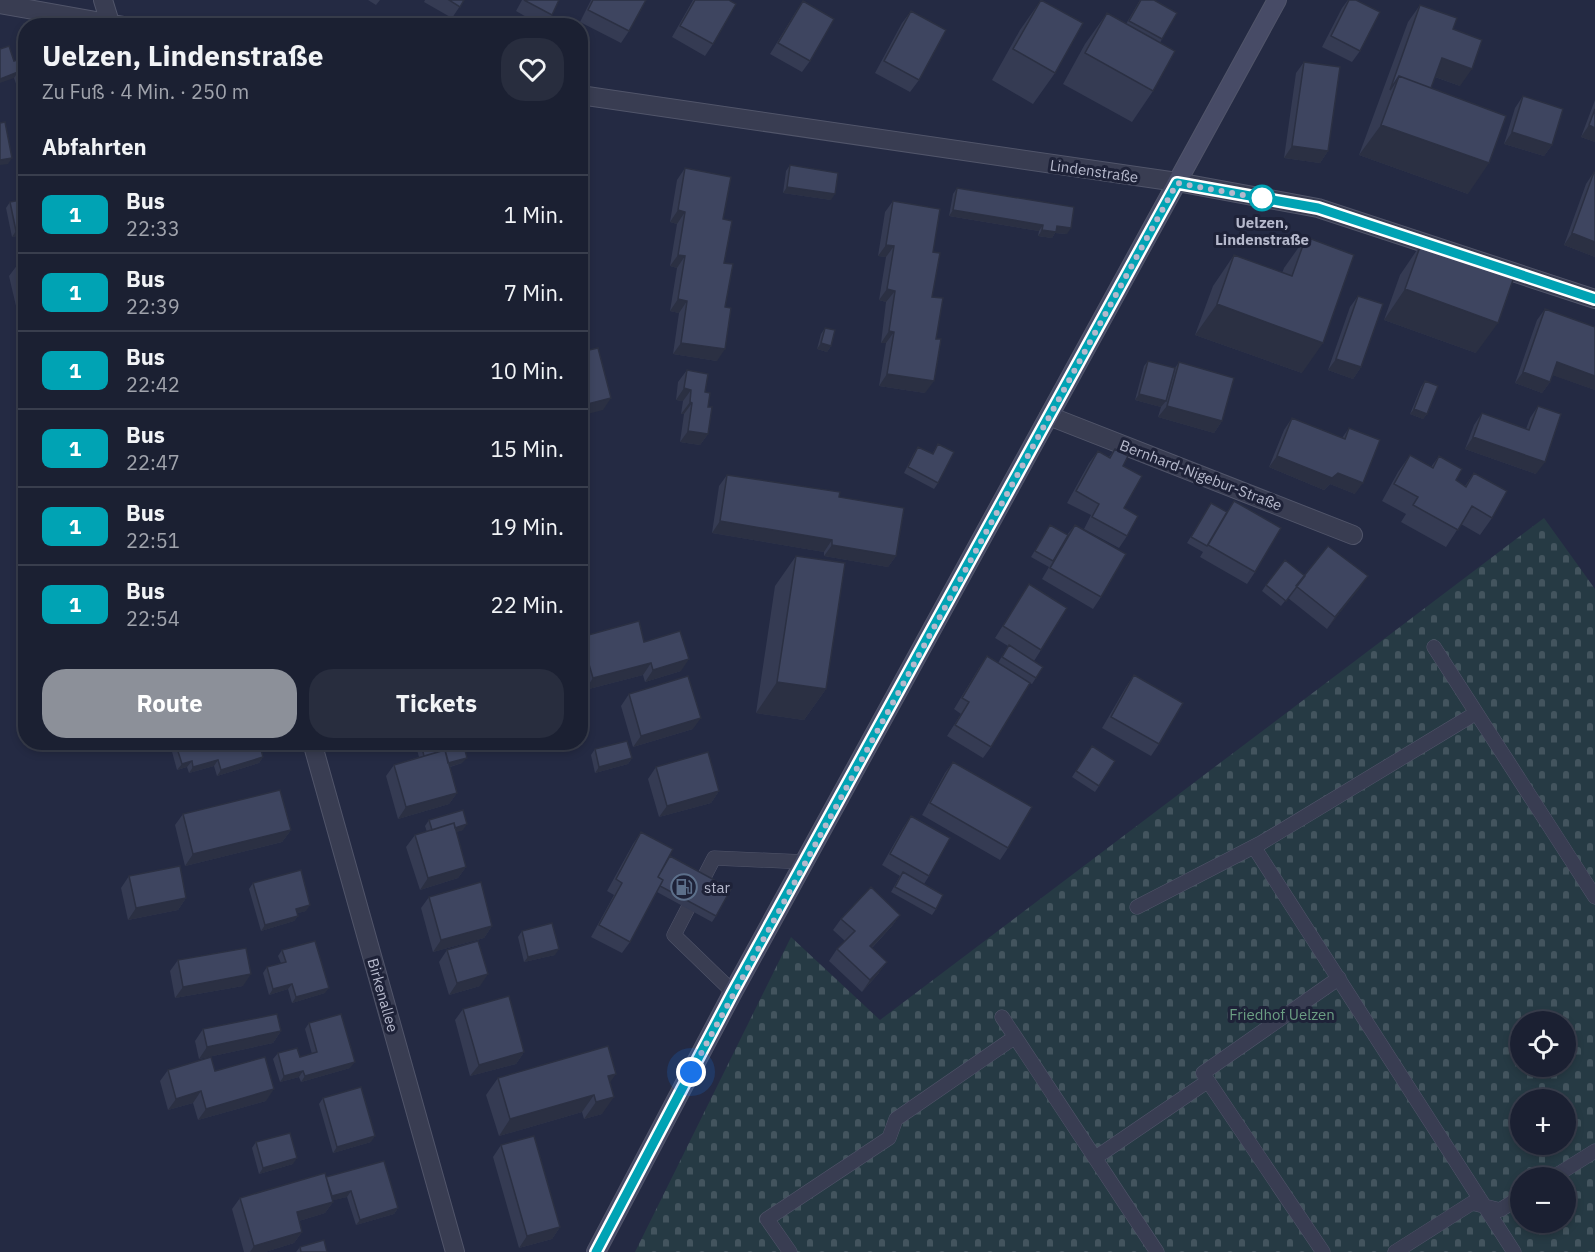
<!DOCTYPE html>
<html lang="de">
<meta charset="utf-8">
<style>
:root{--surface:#1b2032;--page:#282d3e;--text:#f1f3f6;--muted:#a0a3ac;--line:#393e4d;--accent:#8c9099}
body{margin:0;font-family:"IBM Plex Sans",sans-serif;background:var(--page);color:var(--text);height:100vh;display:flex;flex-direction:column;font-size:22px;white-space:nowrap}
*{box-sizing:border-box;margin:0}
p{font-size:20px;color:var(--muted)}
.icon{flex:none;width:33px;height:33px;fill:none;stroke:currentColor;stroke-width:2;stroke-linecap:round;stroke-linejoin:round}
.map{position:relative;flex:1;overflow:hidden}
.details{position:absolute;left:18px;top:18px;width:570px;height:732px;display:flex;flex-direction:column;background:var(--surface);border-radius:24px;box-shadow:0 3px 9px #0003,0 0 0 2px var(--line)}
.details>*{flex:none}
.badge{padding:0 12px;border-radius:9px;font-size:21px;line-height:39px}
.buttons{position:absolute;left:1510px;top:1011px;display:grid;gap:12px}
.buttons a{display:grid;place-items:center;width:66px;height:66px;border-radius:50%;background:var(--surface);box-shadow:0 3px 9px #0003,0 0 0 2px var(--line);font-size:30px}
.you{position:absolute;width:30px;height:30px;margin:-15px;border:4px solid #fff;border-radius:50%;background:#1a73e8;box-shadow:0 0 0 9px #1a73e833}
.map>.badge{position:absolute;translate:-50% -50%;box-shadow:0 0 0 3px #fff}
h2{padding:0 24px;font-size:22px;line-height:54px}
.round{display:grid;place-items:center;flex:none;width:63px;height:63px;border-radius:24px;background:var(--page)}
.overview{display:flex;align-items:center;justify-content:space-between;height:102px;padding:0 24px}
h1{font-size:28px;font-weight:800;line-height:45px}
.button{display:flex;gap:12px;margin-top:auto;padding:12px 24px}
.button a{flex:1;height:69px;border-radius:24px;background:var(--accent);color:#fff;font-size:24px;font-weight:800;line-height:69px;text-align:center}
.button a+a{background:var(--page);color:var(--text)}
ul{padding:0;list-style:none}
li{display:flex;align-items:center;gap:18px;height:78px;padding:0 24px;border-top:2px solid var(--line)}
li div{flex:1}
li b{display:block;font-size:22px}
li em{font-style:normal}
li .badge{min-width:66px;font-weight:700;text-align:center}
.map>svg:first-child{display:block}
.cemetery{fill:url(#cemetery-stones);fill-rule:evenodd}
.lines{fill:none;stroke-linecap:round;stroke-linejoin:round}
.service-casing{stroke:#51556a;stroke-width:15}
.minor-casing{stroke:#51556a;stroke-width:20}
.secondary-casing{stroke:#51556a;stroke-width:20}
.service{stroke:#393d52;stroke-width:14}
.minor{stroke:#393d52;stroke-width:18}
.secondary{stroke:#474b66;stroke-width:18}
.wall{fill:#353b53}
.shaded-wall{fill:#2b3043}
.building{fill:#3e4560;stroke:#2b3043;stroke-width:1.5}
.line-casing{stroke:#fff;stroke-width:14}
.line{stroke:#00a3b4;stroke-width:9}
.walk{stroke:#b6b9cc;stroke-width:6;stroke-dasharray:0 10.8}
.stop-dot{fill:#fff;stroke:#00a3b4;stroke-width:3}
.labels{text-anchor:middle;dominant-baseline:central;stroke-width:6;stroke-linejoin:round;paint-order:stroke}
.street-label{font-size:15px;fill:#b6b9cc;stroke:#1e2238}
.stop-label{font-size:15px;font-weight:bold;fill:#b6b9cc;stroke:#1e2238}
.poi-label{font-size:15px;fill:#b6b9cc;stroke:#1e2238;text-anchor:start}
.park-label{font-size:15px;fill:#6b9f83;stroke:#1e2238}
</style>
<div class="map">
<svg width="1595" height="1252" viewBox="0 0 1595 1252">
<defs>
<pattern id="cemetery-stones" width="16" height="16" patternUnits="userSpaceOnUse" patternTransform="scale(1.5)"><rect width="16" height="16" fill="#263a44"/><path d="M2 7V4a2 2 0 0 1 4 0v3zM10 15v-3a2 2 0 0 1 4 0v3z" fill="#43545e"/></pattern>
</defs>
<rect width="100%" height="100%" fill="#242a43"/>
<path class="cemetery" d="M1544,518L1595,589V1252H635L791,937L880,1020ZM1521,1022H1566V1066H1521ZM1521,1100H1566V1144H1521ZM1521,1178H1566V1222H1521Z"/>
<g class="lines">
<g class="service-casing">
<path id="service" d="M1434,647L1595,897
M1254,847L1514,1252
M1137,907L1261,843L1476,713
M733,992L674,935L714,858L805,862
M1002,1017L1157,1252
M1208,1081L1323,1252
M1095,1158L1208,1081L1203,1073L1339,978
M1552,1178L1595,1151
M790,1252L767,1219L889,1138L896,1119L1015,1037
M1395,1252L1472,1203L1500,1210L1521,1197"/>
</g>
<g class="minor-casing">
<path id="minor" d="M103,0L111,26
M0,4L124,26
M580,95L1177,182L1318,208L1595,299
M1049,416L1353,535
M312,742L455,1252"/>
</g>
<g class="secondary-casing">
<path id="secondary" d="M596,1252L733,992L1277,0"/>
</g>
<use href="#service" class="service"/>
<use href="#minor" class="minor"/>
<use href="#secondary" class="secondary"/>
</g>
<path class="wall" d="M368,0H380L376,5Z
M425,0H464L452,18L424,2Z
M522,0H559L552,15L544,26H542L516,11Z
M591,0H646L629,31L621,43L580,22Z
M693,0H729L713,44L705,56L672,37Z
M1041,0L1055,73L1033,104L992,80L1020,30Z
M1140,0H1154L1162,39L1160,43L1153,91L1132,122L1063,84L1085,44L1107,13L1126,24Z
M1348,0H1356L1360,51L1352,62L1322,47L1342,8Z
M803,1L810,61L802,72L770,54L795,13Z
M1420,5L1453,29L1460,86L1435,77L1431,88L1468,194L1359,155L1408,22Z
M911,11L919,80L910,92L875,73L902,23Z
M26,57V96L21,98L14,78V61Z
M1304,62L1328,151L1320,163L1284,158L1296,73Z
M1523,96L1552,145L1544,156L1504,144L1515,108Z
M1595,100V142L1581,137Z
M790,165L831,200L783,193L786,171Z
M685,168L723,219L724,263L717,361L673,354L679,313L670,311L677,268L670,266L677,224L670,222L677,180Z
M1594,172L1595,257L1564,245L1586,184Z
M957,188L1067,234L1055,233L1052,238L1038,236L1039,231L949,216L953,194Z
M893,201L933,252L932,297L925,393L879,386L886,343H881L886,302L879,300L886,257L878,256L885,212Z
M10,202L26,234L12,237L6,208Z
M1306,237L1302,373L1195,335L1213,286L1234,255L1282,273L1284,268Z
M1421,244L1476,353L1384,320L1400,275Z
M26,263V322L20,323L9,276L18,264Z
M1358,296L1361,367L1353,379L1328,370L1350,307Z
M1545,309L1595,327V390L1553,375L1550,382L1542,393L1515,383L1537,320Z
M825,328L831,346L827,352L817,349L821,334Z
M1148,361L1175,368L1179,362L1222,421L1214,433L1158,417L1161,407L1135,400L1144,366Z
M687,370L705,392L708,407V434L700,445L680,442L684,414H681L683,401L676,400L678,382Z
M1425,381L1427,414L1423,419L1410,414L1421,387Z
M1538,406L1536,474L1465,449L1474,425L1482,413L1526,429L1530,418Z
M1292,418L1342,438L1349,428L1355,494L1330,484L1324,490L1269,467L1284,430Z
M938,444V483L934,489L904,473L914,453L918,447L932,454Z
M1115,449L1123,466L1124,508L1127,536L1119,548L1084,529L1091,515L1067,503L1089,463L1098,451L1109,457Z
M1410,455L1431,467L1439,456L1456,480L1465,486L1474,473L1492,518L1480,535L1461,524L1446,547L1401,522L1406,514L1382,501L1398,472Z
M727,475L839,497L896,556L888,567L824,556V552L712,533L719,486Z
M1234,501L1255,572L1247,584L1200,557L1203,552L1187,543L1211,503L1227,512Z
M1050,525L1067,535L1075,525L1101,597L1093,609L1042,579L1049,567L1031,557Z
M796,556L826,689L804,720L756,713L775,586Z
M1305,576H1368L1327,629L1288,598L1289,596L1281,606L1262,591L1266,585Z
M1029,584L1041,650L1034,661L1043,667L1032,684L1030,683L991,747L983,758L947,736L961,714L954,709L979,668L987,656L998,663L1008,646L995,638Z
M581,637L644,642L681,671L645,682L643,675L585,690L580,674V638Z
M1134,675L1159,744L1151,756L1102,728L1126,687Z
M629,694L693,729L633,747L621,706Z
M175,742H259L263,757L259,763L217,776L214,766L189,773L187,767L177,770L171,748Z
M385,742H418L387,751Z
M421,744L462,763L450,767L457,793L449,804L398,819L386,776L394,765L419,757L417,750Z
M595,749L632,758L628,764L595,773L591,755Z
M1088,752L1099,786L1095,792L1072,777Z
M953,762L1008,848L1000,860L922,815L945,773Z
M656,767L719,791L711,803L659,817L648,779Z
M183,814L291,830L282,842L185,866L175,825Z
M911,816L929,876L924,884L936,909L932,915L891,892L900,876L882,865L903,828Z
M429,820L463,830L456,832L466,867L458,878L420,890L406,847L415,835L427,832L425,826Z
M641,832L670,856L716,916L712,922L657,892L630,942L622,953L591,937L614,895L607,891L633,844Z
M129,876L186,898L178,910L128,920L121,888Z
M253,883L306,911L298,913V916L294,921L261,931L249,889Z
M429,897L492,926L484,938L433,952L421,908Z
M900,915L892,926L872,948L879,973L862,992L829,961L837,949L845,941L833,930L841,919Z
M522,931L555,955L524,962L518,937Z
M282,950L325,993L292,1003L288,989L269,995L263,973L267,967L281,963L278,956Z
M447,950L480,986L449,995L439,962Z
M178,960L243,986L175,998L170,971Z
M463,1009L524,1052L516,1064L470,1076L455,1020Z
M309,1023L350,1068L301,1082L299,1077L280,1082L273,1059L278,1053L300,1057L312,1054L305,1029Z
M203,1029L281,1031L273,1043L199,1059L195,1041Z
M168,1070L215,1071L266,1101L198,1120L193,1103L168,1110L160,1081Z
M498,1078L610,1083L602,1114L584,1119L582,1112L499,1136L486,1095Z
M323,1098L371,1142L333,1153L319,1104Z
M256,1142L293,1164L259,1174L252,1148Z
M501,1145L560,1227L552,1239L519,1248L493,1157Z
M326,1177L398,1208L394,1214L356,1225L347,1197L333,1200V1202L325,1213L299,1221L302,1232L294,1243L265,1252H244L232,1209L240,1198Z
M300,1247L327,1252H296Z"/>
<path class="shaded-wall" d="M1442,58L1472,69L1460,86L1430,75Z
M18,72L14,78L0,83V79Z
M1381,125L1489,163L1468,194L1359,155Z
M1589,125L1595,128V142L1581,137Z
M1512,132L1552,145L1544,156L1504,144Z
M1292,146L1328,151L1320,163L1284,158Z
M12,158L8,164L0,165V160Z
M787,187L835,194L831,200L783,193Z
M678,210L685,212L677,224L670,222Z
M953,210L1043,225L1039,231L949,216Z
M1057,226L1071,228L1067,234L1055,233L1052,238L1038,236L1042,230Z
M26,229V234L12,237L16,231Z
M1572,233L1595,242V257L1564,245Z
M886,245L894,246L886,257L878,256Z
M678,255L685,256L677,268L670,266Z
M887,289L895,291L886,302L879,300Z
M1405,289L1498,323L1476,353L1384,320Z
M678,299L687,301L679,313L670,311Z
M1217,304L1323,343L1302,373L1195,335Z
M26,315V322L20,323Z
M889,331L894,332L886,343H881Z
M681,343L725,349L717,361L673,354Z
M821,343L831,346L827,352L817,349Z
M1336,359L1361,367L1353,379L1328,370Z
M1557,362L1595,376V390L1549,374Z
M1523,372L1550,382L1542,393L1515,383Z
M887,374L934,381L925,393L879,386Z
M684,388L691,390L683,401L676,400Z
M1139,394L1166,401L1161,407L1135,400Z
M611,398L603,410L580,416V406Z
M690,402L692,403L684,414H681Z
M1167,406L1222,421L1214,433L1158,417Z
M1414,409L1427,414L1423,419L1410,414Z
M688,431L708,434L700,445L680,442Z
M1473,437L1545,462L1536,474L1465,449Z
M1277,456L1338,473L1363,483L1355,494L1330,484L1324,490L1269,467Z
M720,521L832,540L824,552L712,533Z
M832,545L896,556L888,567L824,556Z
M1368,576L1360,588L1327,629L1335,617Z
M689,659L681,671L645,682L653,670Z
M651,663L643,675L585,690L593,678Z
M777,682L826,689L804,720L756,713Z
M701,718L693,729L633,747L641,736Z
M393,742H418L387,751Z
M263,757L259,763L217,776L221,770Z
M467,758L462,763L439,770L443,764Z
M632,758L628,764L595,773L599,767Z
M218,760L214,766L189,773L193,767Z
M192,761L187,767L177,770L182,764Z
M719,791L711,803L659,817L667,806Z
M457,793L449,804L398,819L406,807Z
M467,824L463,830L429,840L433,834Z
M291,830L282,842L185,866L193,854Z
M466,867L458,878L420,890L428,878Z
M186,898L178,910L128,920L136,908Z
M310,905L306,911L292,915L296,909Z
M900,915L892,926L862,958L870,946Z
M298,916L294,921L261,931L265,925Z
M492,926L484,938L433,952L441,940Z
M559,949L555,955L524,962L528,957Z
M887,962L879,973L862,992L870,980Z
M251,974L243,986L175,998L183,987Z
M488,974L480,986L449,995L457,983Z
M292,984L288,989L269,995L273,989Z
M329,988L325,993L292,1003L296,997Z
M281,1031L273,1043L199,1059L207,1047Z
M524,1052L516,1064L470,1076L479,1065Z
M355,1062L350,1068L301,1082L305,1076Z
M303,1071L299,1077L280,1082L284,1076Z
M616,1074L604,1091L608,1076Z
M274,1089L266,1101L198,1120L206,1109Z
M201,1091L193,1103L168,1110L176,1099Z
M594,1095L582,1112L499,1136L510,1119Z
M614,1097L602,1114L584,1119L596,1102Z
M375,1136L371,1142L333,1153L337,1147Z
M297,1158L293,1164L259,1174L263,1168Z
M351,1191L347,1197L322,1203L327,1197Z
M333,1202L325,1213L289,1224L297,1212Z
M398,1208L394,1214L356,1225L360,1220Z
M560,1227L552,1239L519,1248L527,1236Z
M302,1232L294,1243L265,1252H250L254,1246Z"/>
<path class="building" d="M449,0H464L460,7Z
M524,0H559L552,15Z
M593,0H646L629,31L588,10Z
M695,0H729L736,4L713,44L680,26Z
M1041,0L1083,23L1055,73L1013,49Z
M1141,0H1154L1177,13L1162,39L1129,21Z
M1349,0H1356L1380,12L1360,51L1331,36Z
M803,1L834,19L810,61L778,43Z
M1420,5L1457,18L1453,29L1482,40L1472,69L1442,58L1431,88L1399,76L1390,90Z
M911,11L946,30L919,80L884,61Z
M1107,13L1175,51L1153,91L1085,53Z
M9,46L14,61L26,57V92L18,72L0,79V49Z
M1304,62L1340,67L1328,151L1292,146Z
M1399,76L1506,116L1489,163L1381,125Z
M1523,96L1563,109L1552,145L1512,132Z
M1595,109V128L1589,125Z
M5,122L12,158L0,160V123Z
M580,128L589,129L583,168H580Z
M790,165L838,173L835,194L787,187Z
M685,168L731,177L723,219L732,221L724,263L733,264L725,307L731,308L725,349L681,343L687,301L678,299L685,256L678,255L685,212L678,210Z
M1594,172L1595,173V242L1572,233Z
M957,188L1074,207L1071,228L1057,226L1056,232L1042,230L1043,225L953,210Z
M26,199V229L16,231L10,202Z
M893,201L940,209L933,252L940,253L932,297L943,298L936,339H941L934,381L887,374L894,332L889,331L895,291L887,289L894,246L886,245Z
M1306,237L1354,255L1323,343L1217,304L1234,255L1292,276Z
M1421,244L1514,277L1498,323L1405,289Z
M26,263V300L18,264Z
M1358,296L1383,304L1361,367L1336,359Z
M1545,309L1595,327V376L1557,362L1550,382L1523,372Z
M825,328L835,330L831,346L821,343Z
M598,348L611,398L580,406V352Z
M1148,361L1175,368L1166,401L1139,394Z
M1179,362L1234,378L1222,421L1167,406Z
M687,370L708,374L705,392L710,393L708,407H712L708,434L688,431L692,403L690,402L691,390L684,388Z
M1425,381L1438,386L1427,414L1414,409Z
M1538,406L1561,414L1545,462L1473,437L1482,413L1529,430Z
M1292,418L1345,439L1349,428L1380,440L1363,483L1338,473L1332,478L1277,456Z
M938,444L954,452L938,483L908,467L918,447L933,454Z
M1115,449L1128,456L1123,466L1142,476L1124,508L1138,516L1127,536L1092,517L1099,504L1076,491L1098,451L1110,458Z
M1410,455L1433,468L1439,456L1462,469L1456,480L1466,487L1474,473L1507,491L1492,518L1472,506L1458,530L1413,505L1418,497L1394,484Z
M727,475L840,492L839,497L904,508L896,556L832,545V540L720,521Z
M1234,501L1281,528L1255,572L1208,545Z
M1211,503L1227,512L1207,546L1191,537Z
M1050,525L1068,535L1053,561L1035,551Z
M1075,525L1126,554L1101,597L1050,568Z
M1328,546L1368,576L1335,617L1296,586Z
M796,556L845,563L826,689L777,682Z
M1285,560L1305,576L1286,601L1266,585Z
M1029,584L1067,608L1041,650L1003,626Z
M639,621L644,642L680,631L689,659L653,670L651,663L593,678L581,637Z
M1009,645L1043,667L1036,678L1002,657Z
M987,656L1030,683L991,747L955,725L969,702L962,698Z
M1134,675L1183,703L1159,744L1111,717Z
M688,676L701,718L641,736L629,694Z
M627,741L632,758L599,767L595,749Z
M175,742H259L263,757L221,770L218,760L193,767L192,761L182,764Z
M428,742H463L467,758L448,763L445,750L424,756L421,744Z
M1092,746L1115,761L1099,786L1076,771Z
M445,750L457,793L406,807L394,765Z
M708,752L719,791L667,806L656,767Z
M953,762L1032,807L1008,848L930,803Z
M280,790L291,830L193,854L183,814Z
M463,810L467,824L455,828L454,823L432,830L429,820Z
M911,816L950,838L929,876L890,854Z
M454,823L466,867L428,878L415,835Z
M641,832L673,849L658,877L663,880L630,942L599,925L622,883L616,879Z
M670,856L731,889L716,916L660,886L663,880L658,877Z
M180,866L186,898L136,908L129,876Z
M301,870L310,905L296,909L298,916L265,925L253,883Z
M903,872L943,895L936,909L895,887Z
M481,882L492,926L441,940L429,897Z
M871,887L900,915L870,946L887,962L870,980L837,949L855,931L841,919Z
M552,923L559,949L528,957L522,931Z
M315,941L329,988L296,997L292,984L273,989L267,967L286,962L282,950Z
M478,941L488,974L457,983L447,950Z
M246,948L251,974L183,987L178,960Z
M509,996L524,1052L479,1065L463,1009Z
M277,1014L281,1031L207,1047L203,1029Z
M341,1014L355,1062L305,1076L303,1071L284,1076L278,1053L297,1048L300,1057L317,1052L309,1023Z
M608,1046L616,1074L608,1076L614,1097L596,1102L594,1095L510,1119L498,1078Z
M211,1057L215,1071L265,1057L274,1089L206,1109L201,1091L176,1099L168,1070Z
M361,1087L375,1136L337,1147L323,1098Z
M290,1133L297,1158L263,1168L256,1142Z
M534,1136L560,1227L527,1236L501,1145Z
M384,1161L398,1208L360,1220L351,1191L332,1196L326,1177Z
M325,1173L333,1202L297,1212L302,1232L254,1246L240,1198Z
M324,1240L327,1252H301L300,1247Z"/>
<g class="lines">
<g class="line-casing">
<path id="line" d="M596,1252L733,992L1177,183L1318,208L1595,299"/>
</g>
<use href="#line" class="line"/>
<path class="walk" d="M691,1072L1177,183L1271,200L1262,198"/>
</g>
<defs>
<g id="fuel-ring" transform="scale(1.35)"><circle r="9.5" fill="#1e2238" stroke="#5c6f8a" stroke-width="1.5"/><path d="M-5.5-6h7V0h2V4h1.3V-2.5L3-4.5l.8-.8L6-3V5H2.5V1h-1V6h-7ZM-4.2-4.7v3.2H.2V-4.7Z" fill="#5c6f8a"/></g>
</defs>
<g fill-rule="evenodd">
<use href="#fuel-ring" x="684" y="887"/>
</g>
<circle class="stop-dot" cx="1262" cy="198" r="12"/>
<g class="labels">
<g class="street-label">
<text transform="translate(1094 171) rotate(8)">Lindenstraße</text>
<text transform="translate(1201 475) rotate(21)">Bernhard-Nigebur-Straße</text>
<text transform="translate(383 995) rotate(74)">Birkenallee</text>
</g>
<g class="stop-label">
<text x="1262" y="222">Uelzen,<tspan x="1262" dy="17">Lindenstraße</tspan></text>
</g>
<g class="poi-label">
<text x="704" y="887">star</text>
</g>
<g class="park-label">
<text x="1282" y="1014">Friedhof Uelzen</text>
</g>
</g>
</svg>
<div class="buttons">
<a><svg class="icon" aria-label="locate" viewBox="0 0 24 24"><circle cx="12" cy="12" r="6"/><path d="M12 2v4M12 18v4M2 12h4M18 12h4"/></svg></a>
<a>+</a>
<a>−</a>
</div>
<div class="you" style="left:691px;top:1072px"></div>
<section class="details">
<div class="overview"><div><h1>Uelzen, Lindenstraße</h1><p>Zu Fuß · 4 Min. · 250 m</p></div><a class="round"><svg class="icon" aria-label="heart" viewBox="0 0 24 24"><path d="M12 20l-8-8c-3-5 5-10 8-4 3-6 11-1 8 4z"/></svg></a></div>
<h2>Abfahrten</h2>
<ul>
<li><span class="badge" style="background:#00a3b4;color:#fff">1</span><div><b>Bus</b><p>22:33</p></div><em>1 Min.</em></li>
<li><span class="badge" style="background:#00a3b4;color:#fff">1</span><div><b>Bus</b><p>22:39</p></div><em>7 Min.</em></li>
<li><span class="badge" style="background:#00a3b4;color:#fff">1</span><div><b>Bus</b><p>22:42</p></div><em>10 Min.</em></li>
<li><span class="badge" style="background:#00a3b4;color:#fff">1</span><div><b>Bus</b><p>22:47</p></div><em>15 Min.</em></li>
<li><span class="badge" style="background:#00a3b4;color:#fff">1</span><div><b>Bus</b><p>22:51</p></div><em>19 Min.</em></li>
<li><span class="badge" style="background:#00a3b4;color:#fff">1</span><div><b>Bus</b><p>22:54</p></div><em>22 Min.</em></li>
</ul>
<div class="button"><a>Route</a><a>Tickets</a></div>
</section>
</div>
